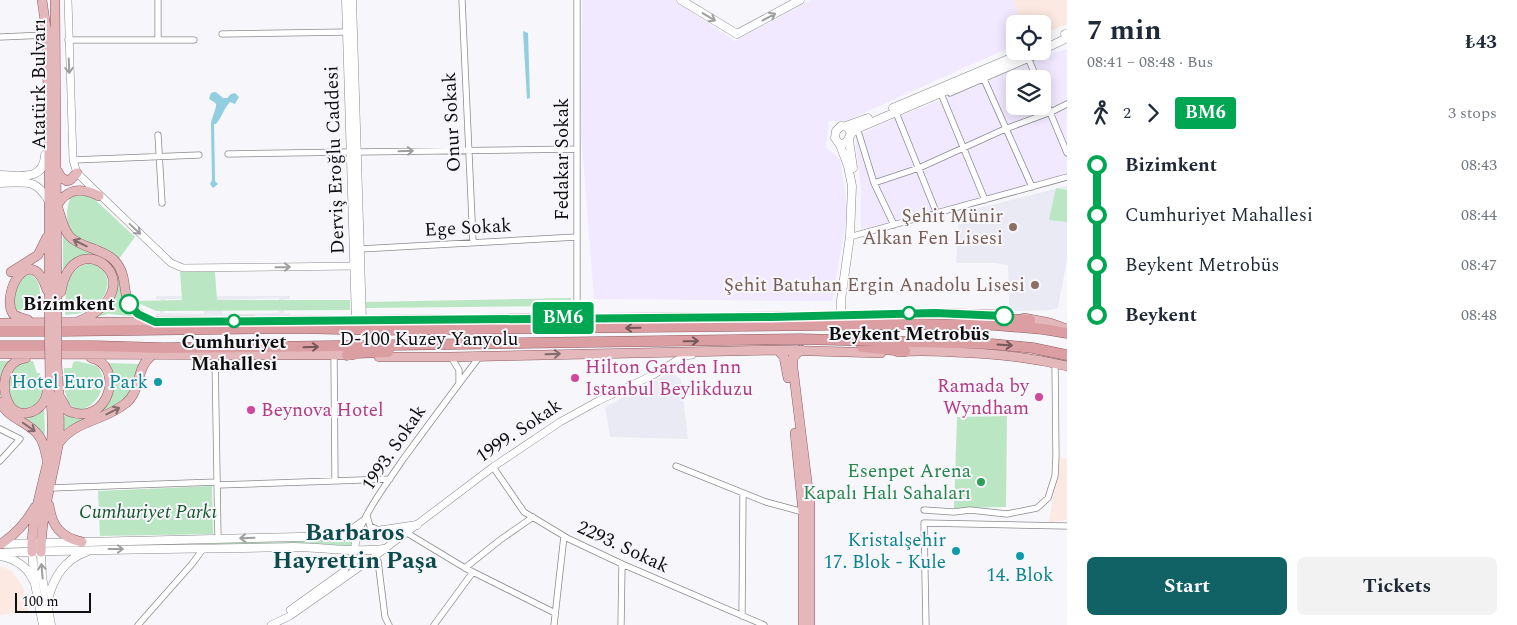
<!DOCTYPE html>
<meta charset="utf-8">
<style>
:root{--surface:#fff;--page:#f2f2f3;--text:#1f2937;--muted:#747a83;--accent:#116264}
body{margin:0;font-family:Spectral,serif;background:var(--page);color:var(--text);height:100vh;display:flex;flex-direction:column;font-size:19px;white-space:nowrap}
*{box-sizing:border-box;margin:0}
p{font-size:16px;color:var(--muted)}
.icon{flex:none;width:28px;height:28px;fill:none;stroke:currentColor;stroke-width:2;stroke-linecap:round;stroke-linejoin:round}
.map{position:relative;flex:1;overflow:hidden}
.panel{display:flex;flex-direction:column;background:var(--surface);width:450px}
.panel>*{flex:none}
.badge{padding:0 10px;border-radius:4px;font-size:18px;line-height:32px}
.buttons{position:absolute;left:1006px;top:15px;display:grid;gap:10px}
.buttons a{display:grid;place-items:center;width:45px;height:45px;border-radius:8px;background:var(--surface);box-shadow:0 2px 12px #0003;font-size:25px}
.scale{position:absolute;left:15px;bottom:12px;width:76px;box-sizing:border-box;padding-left:5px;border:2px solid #0f0f10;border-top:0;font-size:14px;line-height:18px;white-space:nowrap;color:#0f0f10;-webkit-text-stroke:4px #f7f7fb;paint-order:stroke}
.map>.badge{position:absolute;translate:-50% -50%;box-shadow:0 0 0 2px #fff}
.legs{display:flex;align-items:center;gap:8px;height:55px;padding:0 20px;font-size:16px}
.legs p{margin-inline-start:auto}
.head{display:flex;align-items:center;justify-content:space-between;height:85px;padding:0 20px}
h1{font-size:28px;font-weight:700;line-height:38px}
.button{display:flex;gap:10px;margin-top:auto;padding:10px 20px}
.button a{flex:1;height:58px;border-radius:8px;background:var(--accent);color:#fff;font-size:20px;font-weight:700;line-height:58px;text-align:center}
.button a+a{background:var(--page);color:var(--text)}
ul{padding:0 20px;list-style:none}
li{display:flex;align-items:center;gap:18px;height:50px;font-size:19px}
li i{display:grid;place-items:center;width:8px;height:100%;margin:0 6px;background:currentColor}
li i::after{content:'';width:12px;height:12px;margin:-6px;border:4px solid;border-radius:50%;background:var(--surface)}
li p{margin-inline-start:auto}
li:first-child i{background:linear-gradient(#0000 50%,currentColor 0)}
li:last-child i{background:linear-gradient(currentColor 50%,#0000 0)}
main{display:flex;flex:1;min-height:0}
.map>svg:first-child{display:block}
.commercial{fill:#fce9e1}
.industrial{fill:#f1e9ff;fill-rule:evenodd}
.built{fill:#eaeaf5;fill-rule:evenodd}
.green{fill:#bae6c3}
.water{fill:#90cee0}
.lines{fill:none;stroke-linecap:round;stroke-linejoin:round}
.minor-casing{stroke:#8b8b8e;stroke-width:7}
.tertiary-casing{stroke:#8b8b8e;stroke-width:8}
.secondary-casing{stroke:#8b8b8e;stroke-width:9}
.primary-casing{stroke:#8e5d61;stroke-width:10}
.trunk-casing{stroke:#8e5d61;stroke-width:11}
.minor{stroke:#fff;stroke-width:5.5}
.tertiary{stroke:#fff;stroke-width:7}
.secondary{stroke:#fff;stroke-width:8}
.primary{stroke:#e4b7ba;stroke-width:9}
.trunk{stroke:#db9fa3;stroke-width:10}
.primary-bridge-casing{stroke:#8e5d61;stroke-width:10;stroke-linecap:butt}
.primary-bridge{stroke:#e4b7ba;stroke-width:9}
.oneway{stroke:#9f9f9f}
.oneway2{stroke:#846b6e}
.oneway3{stroke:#75575a}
.line-1-casing{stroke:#fff;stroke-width:11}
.line-1{stroke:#00a651;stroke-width:8}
.education-dot{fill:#8d6e63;stroke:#f7f7fb;stroke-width:2}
.stop-1-dot{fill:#fff;stroke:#00a651;stroke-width:2.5}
.hotel-dot{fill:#d1479c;stroke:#f7f7fb;stroke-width:2}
.culture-dot{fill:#0f9aa8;stroke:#f7f7fb;stroke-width:2}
.leisure-dot{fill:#2e9e5b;stroke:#f7f7fb;stroke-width:2}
.labels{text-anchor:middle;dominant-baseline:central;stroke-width:4;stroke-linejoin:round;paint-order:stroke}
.street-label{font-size:19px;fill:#0f0f10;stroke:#f7f7fb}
.education-label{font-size:19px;fill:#785e54;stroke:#f7f7fb;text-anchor:end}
.stop-label{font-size:19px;font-weight:bold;fill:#0f0f10;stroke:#f7f7fb}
.hotel-label{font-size:19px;fill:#b23c85;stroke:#f7f7fb;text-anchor:start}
.culture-label{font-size:19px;fill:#0d838f;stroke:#f7f7fb;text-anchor:end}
.leisure-label{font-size:19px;fill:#27864d;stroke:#f7f7fb;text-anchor:end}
.park-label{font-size:19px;font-style:italic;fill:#12562a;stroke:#f7f7fb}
.district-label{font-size:24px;font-weight:bold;fill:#0b4b4d;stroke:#f7f7fb}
</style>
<main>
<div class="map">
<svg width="1067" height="625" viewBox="0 0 1067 625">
<rect width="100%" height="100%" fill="#f7f7fb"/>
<path class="commercial" d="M1013,0H1067V24L1043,34L1042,24H1022Z
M1059,458L1067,459V520L1049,522Z
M0,566L12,571L23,587L28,611L0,615Z"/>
<path class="industrial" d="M582,0H674L735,41L811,0H1013L1022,24H1015V45L846,121H829L826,147L840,159L848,212L832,301L594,299L581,134Z
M1067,49V174L980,200L861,230V191L855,137L897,117L989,81L1045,56ZM1015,79H1042V106H1015Z"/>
<path class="built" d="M1067,186V260L1058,308L1051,310L1015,311L1009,305L1008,265L994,263H956L959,213Z
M156,296H290V299H284V313H290V317H156V314L160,313V299H156ZM279,298V313L223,314V300ZM204,299V314L164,313L165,299Z
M671,372L681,379L688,439L610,437L605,407Z"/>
<path class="green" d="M1056,188L1067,190V222L1049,220Z
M73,196H91L135,237L119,259C115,255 112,251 106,249C93,242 72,243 68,225C66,215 67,208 70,198Z
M63,232L70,242L77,247L104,255L115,266L132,313L131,316L108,314L97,317V315C119,303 127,270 99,258L63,271Z
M89,263C117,270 110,299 89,310C82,314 73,314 65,315C66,293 64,270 89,263Z
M180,272H215L217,300H350V310L156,311L134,301L182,300Z
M29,273C43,281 40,297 40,311L16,310L10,291L13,283Z
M571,298V306L366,308V302Z
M0,361H9C0,374 0,386 4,402L29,416L37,414L44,408L45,430L44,439L3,404L0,396Z
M28,361H33L37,373H40C41,379 43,386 42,393C38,411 15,415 9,395C8,389 9,382 8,376L16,366Z
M77,361L97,366C118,390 76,431 66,395C63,387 64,377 64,368H72L73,362Z
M107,363L140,364L135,385L121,404L64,432V417L66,414C79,423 101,420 106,403C108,397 107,371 107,363Z
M1007,416L1006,507L954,508L957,417Z
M212,486L213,534L100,536L98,491Z
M355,537L353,547L326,544H94V542L316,541Z"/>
<path class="water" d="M523,31L528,33L530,98L527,99Z
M214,92H216L223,98H227L231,94L235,93L239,97L235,104L230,102C224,108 222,117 216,124H214L215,181L218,184L213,188L210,184L212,180L211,124C211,120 217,107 216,104C215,102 212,101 209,99L211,93Z"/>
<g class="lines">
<g class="minor-casing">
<path id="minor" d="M158,0V40
M462,0L473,242
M222,34L347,32
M0,37L47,35
M68,40H194
M1029,60L1037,79
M983,77L1032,187
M950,93L1045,52
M1042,93L1067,153
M942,96L985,200
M897,115L937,214
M858,131L874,183L894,225
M158,135L162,203
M357,152L577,149
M228,154L351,152
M73,160L199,155
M874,183L919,168L1005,129L1051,112L1067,104
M850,236H853L1067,177
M360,249L577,237
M577,317V0
M215,355L218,539
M334,355L335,481
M451,357L459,370V382
M0,429L20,439L0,461
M676,466L766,502L803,512
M493,467L524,512L569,539L622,564L764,625
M217,485L390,479
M50,488L217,482
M924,510L954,512L970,510L1007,514L1037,508L1048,498L1055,476L1056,456L1055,363
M367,516L370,526L378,530
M407,533L465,568L555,613
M358,534C367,509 389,480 404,458C429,424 454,390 480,356
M343,535L362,521
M374,557L378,561L385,617L389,625
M465,568L500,540L533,517
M742,616L743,493
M138,625L192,564L203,549
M434,625L473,572
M554,625L564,536
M621,625L622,564
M926,625L924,523L1067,526"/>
</g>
<g class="tertiary-casing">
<path id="tertiary" d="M68,0L73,160L77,173L171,263L183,268L355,266
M290,610L343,572L355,550V545L358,534
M271,625L290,616L374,557L493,467L560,422L598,401L653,375L684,356L692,355"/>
</g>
<g class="secondary-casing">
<path id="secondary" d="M346,0L356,320
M352,0L362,320
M681,0L737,34L800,0
M1042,50L1067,38L1065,34
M893,108L1016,56
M846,126L868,118
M851,134L848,127L841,126L836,131L835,138L840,145C848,143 847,140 851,134C853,131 858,129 861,127L1039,51
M849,140L853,168
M840,145L848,166L852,186L850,236L841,300V316
M0,175C19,175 44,182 45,155
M0,183C26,183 34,177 49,201
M0,544L343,536L417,525
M32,552L35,584L43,625
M41,552L42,577L51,625
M0,553C98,549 195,549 293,547C324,547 354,553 384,549
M0,556C15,559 27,566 33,580
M48,599C54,577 64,560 86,552"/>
</g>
<g class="primary-casing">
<path id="primary" d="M42,0L47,35L49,158V298
M55,0L57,307
M56,169L61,177L67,181L70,180L77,173
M99,196C82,187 68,188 57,205C66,233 64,239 94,249C101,252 108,254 114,260C135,282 111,305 153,321
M11,272L38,255L47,237
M61,292C73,218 162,286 77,322
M842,316L935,313L1003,315
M1024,318L1050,323L1067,329
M28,320C23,318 17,317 13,314C0,293 31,240 47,290
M0,323L841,316
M778,350L784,357L788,378
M801,350L793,357V368L810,505V625
M898,352C916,350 935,351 952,352C992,353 1029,357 1067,366
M0,354L353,355
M379,357H451L778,350L881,353
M26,358C3,361 0,389 10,406C19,418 35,414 43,403C46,399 47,393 48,388
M60,397L68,411C110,428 125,364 91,358
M0,402C10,421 29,421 39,436C44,442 45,451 47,459
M795,433L803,512V625
M59,443C75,420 105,421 126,403C141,391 136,368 151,356
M49,505C52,526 60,537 82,542
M1,544C16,534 26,523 35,507
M32,552C31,516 45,480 51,445C54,425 51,403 50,383
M41,552C41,516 52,481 58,446C61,428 58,409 59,392"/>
</g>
<g class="trunk-casing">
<path id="trunk" d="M841,316H842
M995,319L1030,320
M0,331H66L295,328L380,330L910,324L994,325L1043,329L1067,333
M0,346H95L163,348L265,347L800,339L992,344L1033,348L1067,355
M862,347L905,351
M347,355L356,353L388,352"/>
</g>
<use href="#minor" class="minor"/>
<use href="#tertiary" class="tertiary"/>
<use href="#secondary" class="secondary"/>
<use href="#primary" class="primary"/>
<use href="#trunk" class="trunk"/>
<g class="primary-bridge-casing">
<path id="primary-bridge" d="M49,298L50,383
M57,307V365L59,392"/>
</g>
<use href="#primary-bridge" class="primary-bridge"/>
</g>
<defs><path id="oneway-shaft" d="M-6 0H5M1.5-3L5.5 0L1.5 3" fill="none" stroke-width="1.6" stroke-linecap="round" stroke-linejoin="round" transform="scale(1.25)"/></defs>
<g class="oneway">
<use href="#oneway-shaft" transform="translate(709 17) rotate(31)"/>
<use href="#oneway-shaft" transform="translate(769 17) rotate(-28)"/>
<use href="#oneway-shaft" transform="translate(69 66) rotate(88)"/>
<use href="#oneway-shaft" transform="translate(406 151) rotate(-2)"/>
<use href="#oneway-shaft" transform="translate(135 229) rotate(43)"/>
<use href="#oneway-shaft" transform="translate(283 267) rotate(-1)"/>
<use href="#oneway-shaft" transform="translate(247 538) rotate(178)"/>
<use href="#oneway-shaft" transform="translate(116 549)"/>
<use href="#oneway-shaft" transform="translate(42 571) rotate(-95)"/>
</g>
<g class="oneway2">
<use href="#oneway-shaft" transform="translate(80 243) rotate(-154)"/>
<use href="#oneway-shaft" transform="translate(553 354) rotate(-2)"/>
<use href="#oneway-shaft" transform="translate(113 411) rotate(-27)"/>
<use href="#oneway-shaft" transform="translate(29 427) rotate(35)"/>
</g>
<g class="oneway3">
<use href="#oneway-shaft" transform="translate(633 328) rotate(179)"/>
<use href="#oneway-shaft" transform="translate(691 341) rotate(-1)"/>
<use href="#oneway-shaft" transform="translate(1005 345) rotate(4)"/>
<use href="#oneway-shaft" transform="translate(311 347) rotate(-2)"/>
</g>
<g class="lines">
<g class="line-1-casing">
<path id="line-1" d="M129,304L138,314L155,322L772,317L935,313L1004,316"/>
</g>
<use href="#line-1" class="line-1"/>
</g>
<g class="education-dot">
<circle cx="1013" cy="227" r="5"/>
<circle cx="1035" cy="285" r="5"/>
</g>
<g class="stop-1-dot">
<circle cx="129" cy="304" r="9"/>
<circle cx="909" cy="313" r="6"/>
<circle cx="1004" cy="316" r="9"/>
<circle cx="234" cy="321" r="6"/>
</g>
<g class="hotel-dot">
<circle cx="575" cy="378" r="5"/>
<circle cx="1039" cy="397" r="5"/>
<circle cx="251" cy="410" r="5"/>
</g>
<g class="culture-dot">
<circle cx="158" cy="382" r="5"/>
<circle cx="956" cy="551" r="5"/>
<circle cx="1020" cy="556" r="5"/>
</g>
<circle class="leisure-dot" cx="981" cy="482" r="5"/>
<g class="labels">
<g class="street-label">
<text transform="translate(39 84) rotate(-90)">Atatürk Bulvarı</text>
<text transform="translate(452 122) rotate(-93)">Onur Sokak</text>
<text transform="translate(562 159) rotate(-90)">Fedakar Sokak</text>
<text transform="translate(335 160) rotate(-92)">Derviş Eroğlu Caddesi</text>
<text transform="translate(468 228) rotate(-3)">Ege Sokak</text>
<text x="429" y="339">D-100 Kuzey Yanyolu</text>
<text transform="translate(519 431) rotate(-34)">1999. Sokak</text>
<text transform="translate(394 448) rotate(-56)">1993. Sokak</text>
<text transform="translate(623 547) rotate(25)">2293. Sokak</text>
</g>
<g class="education-label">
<text x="1003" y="216">Şehit Münir<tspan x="1003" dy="22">Alkan Fen Lisesi</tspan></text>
<text x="1025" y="285">Şehit Batuhan Ergin Anadolu Lisesi</text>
</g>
<g class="stop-label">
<text x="115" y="304" text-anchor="end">Bizimkent</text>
<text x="909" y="334">Beykent Metrobüs</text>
<text x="234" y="342">Cumhuriyet<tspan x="234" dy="22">Mahallesi</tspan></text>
</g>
<g class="hotel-label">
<text x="585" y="367">Hilton Garden Inn<tspan x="585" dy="22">Istanbul Beylikduzu</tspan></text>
<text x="1029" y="386" text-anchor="end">Ramada by<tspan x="1029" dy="22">Wyndham</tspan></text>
<text x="261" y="410">Beynova Hotel</text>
</g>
<g class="culture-label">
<text x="148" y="382">Hotel Euro Park</text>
<text x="946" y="540">Kristalşehir<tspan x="946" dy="22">17. Blok - Kule</tspan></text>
<text x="1020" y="575" text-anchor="middle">14. Blok</text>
</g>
<g class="leisure-label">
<text x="971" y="471">Esenpet Arena<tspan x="971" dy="22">Kapalı Halı Sahaları</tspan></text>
</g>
<g class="park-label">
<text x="148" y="512">Cumhuriyet Parkı</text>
</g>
<g class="district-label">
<text x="355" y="533">Barbaros<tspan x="355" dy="28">Hayrettin Paşa</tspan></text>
</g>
</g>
</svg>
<div class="buttons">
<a><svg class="icon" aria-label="locate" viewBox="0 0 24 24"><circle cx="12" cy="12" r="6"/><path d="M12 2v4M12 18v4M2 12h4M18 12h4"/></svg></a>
<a><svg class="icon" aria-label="layers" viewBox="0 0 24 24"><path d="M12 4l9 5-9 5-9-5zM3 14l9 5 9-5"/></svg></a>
</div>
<div class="scale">100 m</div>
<b class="badge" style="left:563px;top:318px;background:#00a651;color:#fff">BM6</b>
</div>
<section class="panel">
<div class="head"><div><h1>7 min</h1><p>08:41 – 08:48 · Bus</p></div><b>₺43</b></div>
<div class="legs"><svg class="icon" aria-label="walk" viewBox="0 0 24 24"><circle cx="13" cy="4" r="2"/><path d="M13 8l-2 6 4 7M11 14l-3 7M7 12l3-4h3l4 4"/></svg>2<svg class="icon" aria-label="forward" viewBox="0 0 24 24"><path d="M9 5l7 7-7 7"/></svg><b class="badge" style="background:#00a651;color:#fff">BM6</b><p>3 stops</p></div>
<ul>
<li><i style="color:#00a651"></i><b>Bizimkent</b><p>08:43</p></li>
<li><i style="color:#00a651"></i><span>Cumhuriyet Mahallesi</span><p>08:44</p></li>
<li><i style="color:#00a651"></i><span>Beykent Metrobüs</span><p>08:47</p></li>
<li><i style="color:#00a651"></i><b>Beykent</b><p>08:48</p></li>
</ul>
<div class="button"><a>Start</a><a>Tickets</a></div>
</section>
</main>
